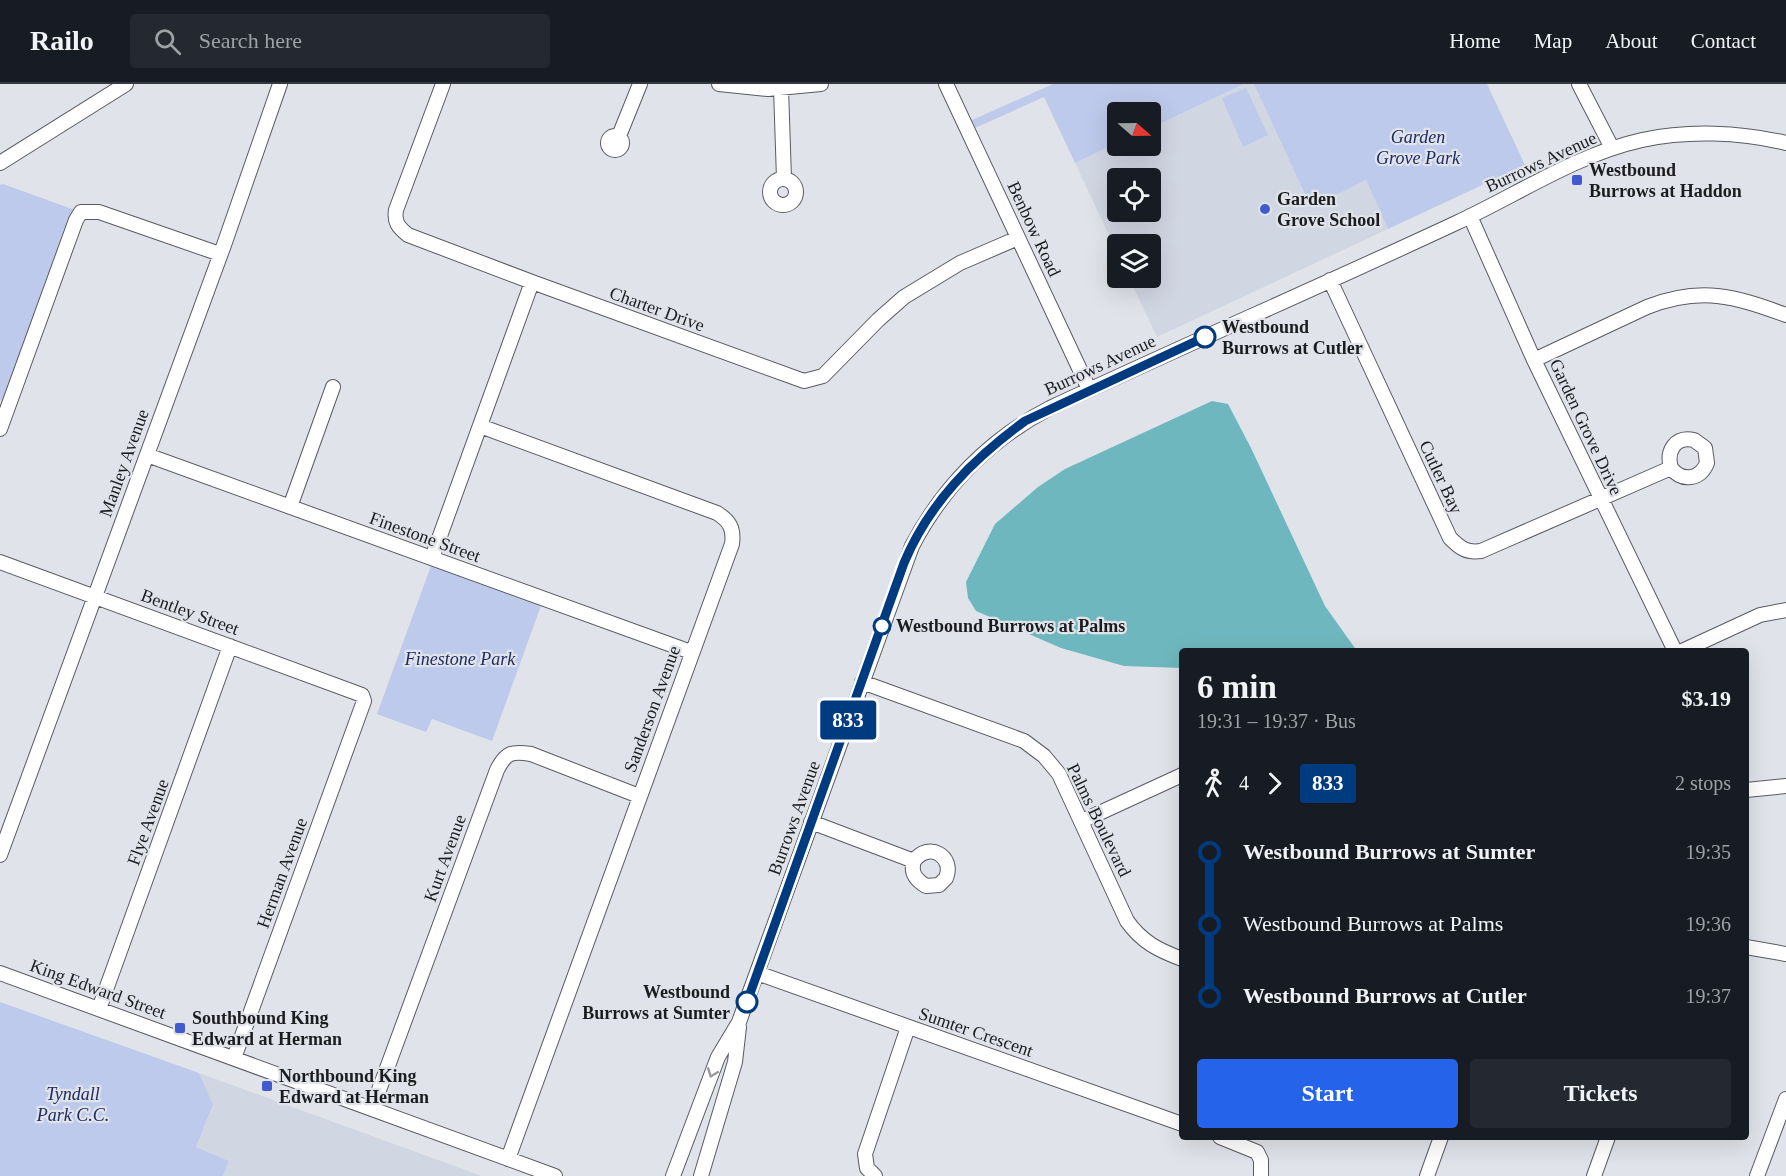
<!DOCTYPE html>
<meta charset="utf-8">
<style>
:root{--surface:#171b24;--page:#242831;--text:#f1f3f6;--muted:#9ea1a6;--line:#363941;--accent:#2563eb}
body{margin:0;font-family:Georgia,serif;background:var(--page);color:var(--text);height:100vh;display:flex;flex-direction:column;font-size:22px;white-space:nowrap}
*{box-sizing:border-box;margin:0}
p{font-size:20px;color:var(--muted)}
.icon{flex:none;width:33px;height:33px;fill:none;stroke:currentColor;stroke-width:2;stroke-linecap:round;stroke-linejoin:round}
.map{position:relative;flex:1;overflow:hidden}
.panel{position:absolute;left:1179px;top:564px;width:570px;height:492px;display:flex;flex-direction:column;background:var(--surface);border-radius:6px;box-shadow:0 6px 24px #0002}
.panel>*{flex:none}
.badge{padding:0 12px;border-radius:4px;font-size:21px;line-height:39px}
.needle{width:39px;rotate:110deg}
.controls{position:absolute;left:1107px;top:18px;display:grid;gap:12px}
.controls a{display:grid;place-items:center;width:54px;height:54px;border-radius:6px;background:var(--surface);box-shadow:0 6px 24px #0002;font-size:30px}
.map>.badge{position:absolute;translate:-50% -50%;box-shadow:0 0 0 3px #fff}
.legs{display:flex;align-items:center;gap:9px;height:66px;padding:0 18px;font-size:20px}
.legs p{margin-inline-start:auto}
.overview{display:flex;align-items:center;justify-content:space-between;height:102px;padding:0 18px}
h1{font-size:33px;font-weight:600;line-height:45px}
.action{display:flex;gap:12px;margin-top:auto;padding:12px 18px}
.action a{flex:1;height:69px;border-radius:6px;background:var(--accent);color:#fff;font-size:24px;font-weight:600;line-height:69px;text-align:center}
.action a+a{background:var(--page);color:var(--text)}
ul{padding:0 18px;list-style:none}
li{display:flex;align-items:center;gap:21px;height:72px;font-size:22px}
li i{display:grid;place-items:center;width:9px;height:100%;margin:0 8px;background:currentColor}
li i::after{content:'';width:15px;height:15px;margin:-8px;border:4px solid;border-radius:50%;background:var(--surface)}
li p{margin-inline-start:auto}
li:first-child i{background:linear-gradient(#0000 50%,currentColor 0)}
li:last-child i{background:linear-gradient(currentColor 50%,#0000 0)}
header{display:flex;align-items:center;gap:36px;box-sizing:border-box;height:84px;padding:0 30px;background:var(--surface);border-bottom:2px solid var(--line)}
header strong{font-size:28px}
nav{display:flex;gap:33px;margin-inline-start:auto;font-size:21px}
.search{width:420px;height:54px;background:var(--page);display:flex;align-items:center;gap:15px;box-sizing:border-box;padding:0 21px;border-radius:6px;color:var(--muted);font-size:22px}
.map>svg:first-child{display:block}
.built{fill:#d1d6e3;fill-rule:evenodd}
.green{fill:#becaeb}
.water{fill:#6fb7be}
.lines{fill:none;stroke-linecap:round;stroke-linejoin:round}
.minor-casing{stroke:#595b61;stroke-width:16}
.minor{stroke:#fff;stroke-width:14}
.oneway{stroke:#98999a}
.line-1-casing{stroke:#fff;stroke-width:14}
.line-1{stroke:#003b80;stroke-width:9}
.poi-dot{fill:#415bce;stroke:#e0e3e9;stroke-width:2}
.stop-1-dot{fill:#fff;stroke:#003b80;stroke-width:3}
.labels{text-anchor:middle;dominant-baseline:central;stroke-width:4.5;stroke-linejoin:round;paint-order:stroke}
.park-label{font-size:18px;font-style:italic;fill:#1d2b65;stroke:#e0e3e9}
.street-label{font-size:18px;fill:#1b1c1e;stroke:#e0e3e9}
.poi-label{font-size:18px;font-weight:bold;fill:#1b1c1e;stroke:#e0e3e9;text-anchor:start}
.stop-label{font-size:18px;font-weight:bold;fill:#1b1c1e;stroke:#e0e3e9;text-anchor:start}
</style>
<header>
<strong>Railo</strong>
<div class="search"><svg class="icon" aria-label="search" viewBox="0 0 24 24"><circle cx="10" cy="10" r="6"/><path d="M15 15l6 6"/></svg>Search here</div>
<nav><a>Home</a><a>Map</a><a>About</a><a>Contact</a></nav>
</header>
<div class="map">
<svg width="1786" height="1092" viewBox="0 0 1786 1092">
<rect width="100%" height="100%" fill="#e0e3e9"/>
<path class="built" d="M1244,0H1254L1311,122L1366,96L1388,145L1157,253L1129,194H1150V160H1118L1117,168L1075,79L1117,59L1118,62H1150L1151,44ZM1118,94H1150V128H1118Z
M199,989L482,1092H223L229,1077L196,1063L213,1022Z"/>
<path class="green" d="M1053,0H1244L1151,44L1150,28H1118L1117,59L1075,79L1044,13L975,44L972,36Z
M1254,0H1487L1525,81L1388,145L1366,96L1311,123Z
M1246,4L1268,51L1243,63L1222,14Z
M3,100L75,126L2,317L0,316V101Z
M432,479L542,519L492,657L432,635L426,648L377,630Z
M0,918L199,989L213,1021L196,1063L229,1077L223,1092H0Z"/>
<path class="water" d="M1212,317L1228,320L1251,364L1325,522L1357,567H1182V584L1124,582L1061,564L976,527L968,514L966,498L995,440L1038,403L1065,385Z"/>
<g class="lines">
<g class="minor-casing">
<path id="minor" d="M443,0L396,126C394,138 398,143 408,151L532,198L804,297L823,292L878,236L904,213L960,179L1018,154
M719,0L768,5L821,0
M946,0L1089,305
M1579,0L1612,64
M781,4L784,95
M608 59a7 7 0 1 1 14 0a7 7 0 1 1-14 0Z
M619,52L640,0
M0,79L126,0
M770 108a13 13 0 1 1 26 0a13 13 0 1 1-26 0Z
M1470,132L1534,276L1675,567
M1330,196L1450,454C1460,464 1466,469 1481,467L1671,384C1666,367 1675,352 1694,356L1705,364L1707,379C1700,396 1682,398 1671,384
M1534,276L1647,223C1701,202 1734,212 1786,231
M480,342L717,429C730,437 734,445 732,460L508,1075
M0,345L76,136L81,128H99L220,170
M147,371L691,568
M290,423L333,303
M432,474L532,198
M0,478L362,611L364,617L234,974
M1682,567L1760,531L1786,526
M862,598L1024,657L1044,672L1059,690L1127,837C1142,858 1158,866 1182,875
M1746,706L1786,702
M1082,737L1182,691
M811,738L914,777C928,757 955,772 946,794L939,801L926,802C916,796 910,789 914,777
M0,771L224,161L280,0
M1746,863L1786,870
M0,889L555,1092
M757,889L1182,1040
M99,925L230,562
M372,1025L497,686C506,668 512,667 531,670L639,712
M1220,1053L1257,1068L1261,1076V1092
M673,1092L718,973L739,938L912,462C943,403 990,355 1050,324C1185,261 1321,202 1456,139C1517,111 1575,71 1642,56C1688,46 1740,48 1786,59
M701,1092L735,978L739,943
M875,1092L867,1084L865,1070L908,943
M1427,1092L1441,1053
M1594,1092L1608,1053
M1757,1092L1786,1015"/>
</g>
<use href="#minor" class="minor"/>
</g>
<defs><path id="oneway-chevron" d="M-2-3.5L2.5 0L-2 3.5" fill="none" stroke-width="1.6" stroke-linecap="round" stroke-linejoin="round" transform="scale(1.5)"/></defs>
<use class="oneway" href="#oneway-chevron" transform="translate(712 989) rotate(111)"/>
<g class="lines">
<g class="line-1-casing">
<path id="line-1" d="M747,918L904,479C929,419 973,375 1025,337L1205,253"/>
</g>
<use href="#line-1" class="line-1"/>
</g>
<g class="poi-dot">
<rect x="1571" y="90" width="12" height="12" rx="3"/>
<circle cx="1265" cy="125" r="6"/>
<rect x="174" y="938" width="12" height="12" rx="3"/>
<rect x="261" y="996" width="12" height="12" rx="3"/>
</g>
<g class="stop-1-dot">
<circle cx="1205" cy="253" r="10"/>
<circle cx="882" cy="542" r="8"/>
<circle cx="747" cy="918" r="10"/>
</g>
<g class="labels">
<g class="park-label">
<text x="1418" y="53">Garden<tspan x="1418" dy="21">Grove Park</tspan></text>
<text x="460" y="575">Finestone Park</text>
<text x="73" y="1010">Tyndall<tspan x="73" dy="21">Park C.C.</tspan></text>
</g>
<g class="street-label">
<text transform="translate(1541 78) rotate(-25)">Burrows Avenue</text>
<text transform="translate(1034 145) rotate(65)">Benbow Road</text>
<text transform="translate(657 225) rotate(20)">Charter Drive</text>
<text transform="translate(1100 281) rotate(-25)">Burrows Avenue</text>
<text transform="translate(1586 343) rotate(65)">Garden Grove Drive</text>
<text transform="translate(124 379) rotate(-70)">Manley Avenue</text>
<text transform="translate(1441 393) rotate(65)">Cutler Bay</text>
<text transform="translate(425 453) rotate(20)">Finestone Street</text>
<text transform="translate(190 528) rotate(20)">Bentley Street</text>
<text transform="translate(652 625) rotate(-70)">Sanderson Avenue</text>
<text transform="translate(794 734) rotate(-70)">Burrows Avenue</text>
<text transform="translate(1099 736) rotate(64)">Palms Boulevard</text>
<text transform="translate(148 738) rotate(-70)">Flye Avenue</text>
<text transform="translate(445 774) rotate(-70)">Kurt Avenue</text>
<text transform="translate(282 789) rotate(-70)">Herman Avenue</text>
<text transform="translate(98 905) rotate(20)">King Edward Street</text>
<text transform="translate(976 948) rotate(19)">Sumter Crescent</text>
</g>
<g class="poi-label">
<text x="1589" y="86">Westbound<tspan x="1589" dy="21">Burrows at Haddon</tspan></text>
<text x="1277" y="115">Garden<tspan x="1277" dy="21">Grove School</tspan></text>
<text x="192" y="934">Southbound King<tspan x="192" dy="21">Edward at Herman</tspan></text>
<text x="279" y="992">Northbound King<tspan x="279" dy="21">Edward at Herman</tspan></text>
</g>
<g class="stop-label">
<text x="1222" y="243">Westbound<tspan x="1222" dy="21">Burrows at Cutler</tspan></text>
<text x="896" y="542">Westbound Burrows at Palms</text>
<text x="730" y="908" text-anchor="end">Westbound<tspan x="730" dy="21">Burrows at Sumter</tspan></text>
</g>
</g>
</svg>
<div class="controls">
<a><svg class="needle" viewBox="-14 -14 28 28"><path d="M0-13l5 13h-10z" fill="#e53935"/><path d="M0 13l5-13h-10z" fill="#9ea1a6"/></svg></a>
<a><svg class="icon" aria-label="locate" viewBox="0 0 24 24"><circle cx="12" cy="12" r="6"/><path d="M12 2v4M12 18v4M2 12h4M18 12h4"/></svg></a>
<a><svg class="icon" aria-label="layers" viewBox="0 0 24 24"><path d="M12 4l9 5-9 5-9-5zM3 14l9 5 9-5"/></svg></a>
</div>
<b class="badge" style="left:848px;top:636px;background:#003b80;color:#fff">833</b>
<section class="panel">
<div class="overview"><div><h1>6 min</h1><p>19:31 – 19:37 · Bus</p></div><b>$3.19</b></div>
<div class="legs"><svg class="icon" aria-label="walk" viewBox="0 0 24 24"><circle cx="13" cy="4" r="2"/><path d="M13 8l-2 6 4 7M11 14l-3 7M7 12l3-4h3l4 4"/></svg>4<svg class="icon" aria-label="forward" viewBox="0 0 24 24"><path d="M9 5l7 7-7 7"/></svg><b class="badge" style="background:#003b80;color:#fff">833</b><p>2 stops</p></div>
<ul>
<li><i style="color:#003b80"></i><b>Westbound Burrows at Sumter</b><p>19:35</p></li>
<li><i style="color:#003b80"></i><span>Westbound Burrows at Palms</span><p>19:36</p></li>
<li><i style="color:#003b80"></i><b>Westbound Burrows at Cutler</b><p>19:37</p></li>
</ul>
<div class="action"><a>Start</a><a>Tickets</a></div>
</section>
</div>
